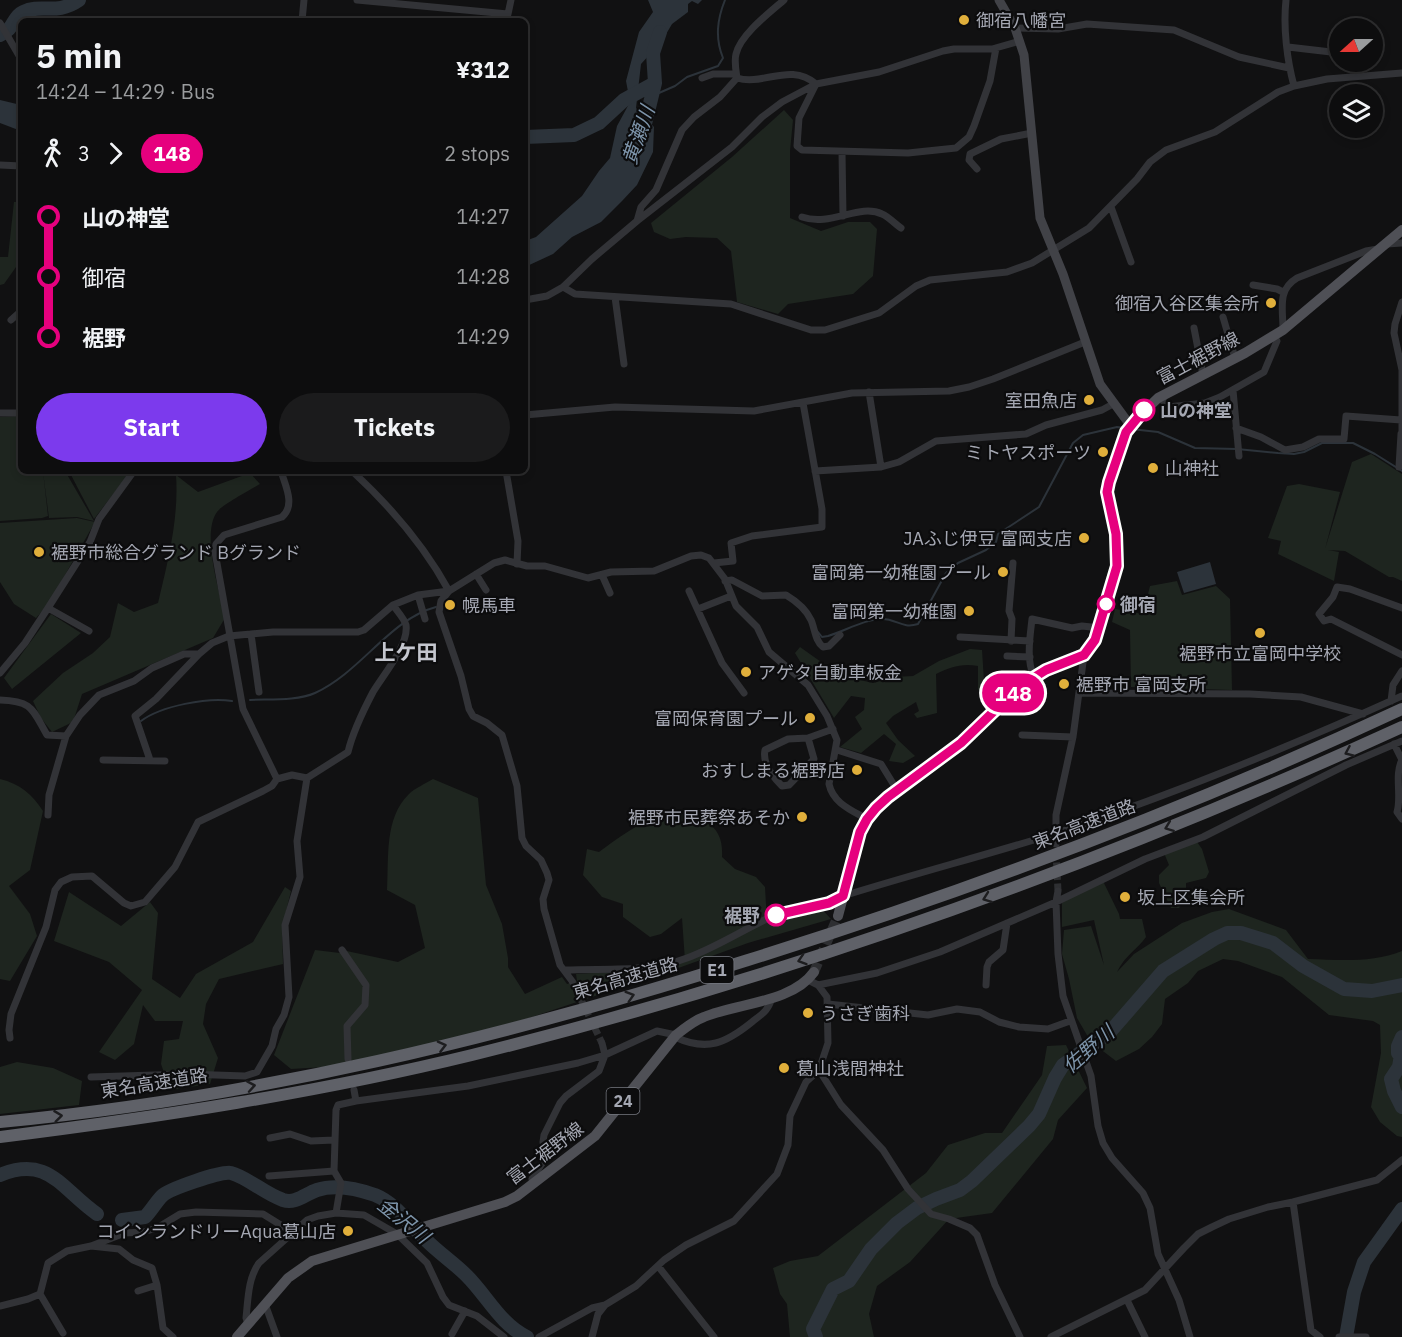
<!DOCTYPE html>
<meta charset="utf-8">
<style>
:root{--surface:#0d0d0e;--page:#1b1b1c;--text:#f1f3f6;--muted:#9a9c9e;--line:#2d2d2e;--accent:#7c3aed}
body{margin:0;font-family:"IBM Plex Sans","Noto Sans JP",sans-serif;background:var(--page);color:var(--text);height:100vh;display:flex;flex-direction:column;font-size:22px;white-space:nowrap}
*{box-sizing:border-box;margin:0}
p{font-size:20px;color:var(--muted)}
.icon{flex:none;width:33px;height:33px;fill:none;stroke:currentColor;stroke-width:2;stroke-linecap:round;stroke-linejoin:round}
.map{position:relative;flex:1;overflow:hidden}
.drawer{position:absolute;left:18px;top:18px;width:510px;height:456px;display:flex;flex-direction:column;background:var(--surface);border-radius:9px;box-shadow:0 3px 9px #0003,0 0 0 2px var(--line)}
.drawer>*{flex:none}
.badge{padding:0 12px;border-radius:20px;font-size:21px;line-height:39px}
.needle{width:39px;rotate:249deg}
.controls{position:absolute;left:1329px;top:18px;display:grid;gap:12px}
.controls a{display:grid;place-items:center;width:54px;height:54px;border-radius:50%;background:var(--surface);box-shadow:0 3px 9px #0003,0 0 0 2px var(--line);font-size:30px}
.map>.badge{position:absolute;translate:-50% -50%;box-shadow:0 0 0 3px #fff}
.legs{display:flex;align-items:center;gap:9px;height:66px;padding:0 18px;font-size:20px}
.legs p{margin-inline-start:auto}
.head{display:flex;align-items:center;justify-content:space-between;height:102px;padding:0 18px}
h1{font-size:33px;font-weight:800;line-height:45px}
.cta{display:flex;gap:12px;margin-top:auto;padding:12px 18px}
.cta a{flex:1;height:69px;border-radius:36px;background:var(--accent);color:#fff;font-size:24px;font-weight:800;line-height:69px;text-align:center}
.cta a+a{background:var(--page);color:var(--text)}
ul{padding:0 18px;list-style:none}
li{display:flex;align-items:center;gap:21px;height:60px;font-size:22px}
li i{display:grid;place-items:center;width:9px;height:100%;margin:0 8px;background:currentColor}
li i::after{content:'';width:15px;height:15px;margin:-8px;border:4px solid;border-radius:50%;background:var(--surface)}
li p{margin-inline-start:auto}
li:first-child i{background:linear-gradient(#0000 50%,currentColor 0)}
li:last-child i{background:linear-gradient(currentColor 50%,#0000 0)}
.map>svg:first-child{display:block}
.green{fill:#1e251f}
.water{fill:#2c333a}
.lines{fill:none;stroke-linecap:round;stroke-linejoin:round}
.stream{stroke:#2c333a;stroke-width:2}
.river{stroke:#2c333a;stroke-width:14}
.street-tunnel{stroke:#2e2f32;stroke-width:7;stroke-dasharray:7 3.5;stroke-linecap:butt}
.primary-tunnel{stroke:#2e2f32;stroke-width:10;stroke-dasharray:10 5;stroke-linecap:butt}
.street{stroke:#323337;stroke-width:7}
.secondary{stroke:#414247;stroke-width:9}
.primary{stroke:#4f5056;stroke-width:10}
.highway{stroke:#5f6168;stroke-width:12}
.oneway{stroke:#1d1d1f}
.line-1-casing{stroke:#fff;stroke-width:14}
.line-1{stroke:#e6007e;stroke-width:9}
.poi-dot{fill:#e0af3b;stroke:#0c0c0d;stroke-width:2}
.stop-1-dot{fill:#fff;stroke:#e6007e;stroke-width:3}
.labels{text-anchor:middle;dominant-baseline:central;stroke-width:4.5;stroke-linejoin:round;paint-order:stroke}
.shield{fill:#0c0c0d;stroke:#767880;stroke-width:1.5}
.shield-label{font-size:16px;font-weight:bold;fill:#a4a7b2}
.poi-label{font-size:18px;fill:#a4a7b2;stroke:#0c0c0d;text-anchor:end}
.street-label{font-size:18px;fill:#a4a7b2;stroke:#0c0c0d}
.stop-label{font-size:18px;font-weight:bold;fill:#a4a7b2;stroke:#0c0c0d;text-anchor:start}
.water-label{font-size:20px;font-style:italic;fill:#7d94aa;stroke:#0c0c0d}
.quarter-label{font-size:21px;font-weight:bold;fill:#c4c6ce;stroke:#0c0c0d}
</style>
<div class="map">
<svg width="1402" height="1337" viewBox="0 0 1402 1337">
<rect width="100%" height="100%" fill="#111112"/>
<path class="green" d="M784,110L793,120L790,151V218L821,231L848,222H870L877,229L873,276L853,294L788,304L778,314L737,302L731,251L717,238L686,237L670,239L654,232L651,223L732,157Z
M14,202H21V260L4,284L0,285V257H8Z
M21,416V471H65L94,521L77,517L49,518L43,472L48,516L42,518L0,521V417Z
M1371,454L1402,474V581L1393,577H1389L1345,551L1328,550L1339,552L1334,581L1278,554L1281,541L1268,538L1287,486L1299,484L1340,492L1325,549L1352,462Z
M80,471H131L94,519L71,475Z
M250,473L260,484C250,490 222,505 217,512C201,534 220,593 225,618L213,638L82,694L73,722L52,732L41,718L33,701L63,673L93,653L110,637L118,603L134,612L158,603C168,561 179,518 176,475L198,492Z
M77,518L95,522L48,605L36,618L14,604L0,582V523Z
M1177,581L1182,595L1216,586L1230,599L1232,690L1131,687L1130,630L1112,622L1115,609L1143,614L1150,586Z
M51,614L81,633L12,689L4,678Z
M800,647L831,669L847,677L873,683L895,677L913,676L939,661L970,649L982,650L984,681L992,698L986,697L978,689V666C961,663 951,667 936,674L937,713L917,718L914,714L919,711L916,702L893,716L886,723L898,740L915,756L903,763L889,761L896,744L884,734L861,753L840,747L862,729L855,717L864,710L865,698L851,696L834,718L795,653Z
M0,779C20,784 32,794 43,811L30,870L9,886L30,914L37,936L10,981L0,979Z
M433,779L478,798L486,885L502,924L508,958V967L525,994L562,977L567,984L577,981L576,974L647,970L685,961L682,918L661,934L650,937L623,917V904L602,897L583,875L587,849L599,852C619,837 653,812 678,813C688,814 696,818 705,822C719,828 723,842 722,857L735,869L756,877L765,887L767,922L819,906L831,919L748,943L670,971L505,1026L342,1066L291,1069L274,1055L315,950L340,953L342,950L398,962L425,948L415,905L387,890C389,858 384,818 409,794C415,788 425,784 433,779Z
M1197,842L1202,849L1209,872L1206,878L1186,883C1186,894 1187,900 1179,908H1171L1159,883V875L1169,865L1164,853Z
M1102,879L1119,914L1120,919H1142L1146,937C1137,950 1125,955 1117,972L1134,954L1182,923L1212,912L1229,909L1286,930L1308,959C1339,960 1373,963 1402,951V1137L1397,1136L1380,1122L1371,1107L1381,1053L1380,1025L1373,1021L1329,1015L1282,977L1238,961L1223,959L1198,971L1188,983L1165,999L1162,1024L1152,1037L1139,1049L1116,1061L1091,1042L1077,1018L1069,979L1062,954L1064,930L1091,926L1104,965L1094,920L1062,927V903Z
M285,887L291,891L282,928L283,964L219,979L206,1004L203,1024L218,1058L210,1084L170,1090L161,1064L164,1041L179,1039L183,1021H155L143,1005L134,1044L115,1060L99,1052L142,990L109,962L54,941L69,892L121,926L150,902L158,913L152,979L180,998L196,974L253,942Z
M1066,1045L1087,1088L1058,1120L1053,1139L992,1213L949,1219L910,1262L877,1286L869,1314L874,1337H790L787,1304L780,1294L773,1268L790,1261L818,1256L926,1173L948,1145L985,1133H1002L1042,1075L1047,1046Z
M17,1062L53,1068L82,1081L79,1105L0,1114V1067Z"/>
<path class="water" d="M648,0H702L698,4L692,1L688,4V12L672,24L662,41L641,64L636,108L654,127L653,152L637,185L622,201L601,222L572,237L553,254L525,267V241L536,237L582,196L599,171L610,158L617,126L630,102L626,81L639,32L653,12Z
M0,100L21,105V131L0,123Z
M1210,562L1216,584L1184,593L1177,572Z"/>
<g class="lines">
<path class="stream" d="M652,96L675,86L687,77L718,66L723,58C715,38 717,20 725,0
M1131,429L1158,432L1195,448L1237,449L1278,453L1294,454L1304,452L1322,443H1353L1375,454L1402,471
M818,632L822,637L828,636C845,631 865,619 882,619C897,619 902,629 918,624L946,573L958,563L986,550L996,542L998,534L1039,507L1073,443L1083,435L1117,427L1126,428
M250,700C270,699 297,701 315,693C361,672 390,619 436,607
M141,721C161,706 208,697 232,701"/>
<path class="river" d="M0,35C15,29 12,17 23,12C42,3 56,16 79,0
M642,136L655,83L653,53L660,32
M525,137L574,135L599,123L624,100L655,83
M1402,1037L1398,1046V1053L1401,1055L1399,1067L1391,1079L1394,1091L1402,1107
M0,1175C49,1155 61,1189 97,1214
M122,1220L145,1217C151,1211 156,1202 162,1196C169,1189 221,1171 231,1173C247,1177 265,1194 283,1200C296,1204 305,1194 317,1190C335,1184 358,1189 375,1195C397,1204 409,1225 426,1240C439,1253 454,1263 467,1276C487,1296 501,1325 527,1337
M816,1337L813,1329L833,1289L849,1281L871,1249L897,1223L917,1208L936,1199L960,1190L972,1181L1029,1126L1039,1114L1055,1078L1063,1065L1110,1032L1163,971L1214,939L1227,933H1241L1273,943L1303,966L1344,989L1372,991L1402,985
M1346,1337L1354,1292L1364,1262L1402,1209"/>
<path class="street-tunnel" d="M1056,852L1058,891
M572,981L602,1043"/>
<path class="primary-tunnel" d="M814,972L838,916"/>
<path class="street" d="M357,0L508,14
M1286,0C1283,27 1287,60 1294,86
M302,21L304,0
M504,21L508,14L511,0
M0,23L21,59
M1015,28L1058,29L1087,24L1174,30L1239,57L1289,68
M1288,47L1331,52L1340,50
M702,78L713,74H736
M737,78C764,86 790,62 816,84L799,118L797,146L802,150L908,153L956,148L969,137L974,126L990,81L996,48
M842,152L843,216
M0,165L21,166
M977,169L969,160L970,154L1001,139L1032,133
M1111,207L1131,262
M802,217C831,227 859,203 882,214C889,217 895,224 901,228
M637,221L641,207L656,190L682,130L694,117L720,97L737,78C736,71 734,61 736,54C740,35 770,12 784,0
M1387,244L1402,243
M1253,285L1277,289L1283,292
M563,287L575,294L731,304L811,330H825L879,313L916,286L930,280L1007,272L1032,263L1089,228L1137,179L1150,162L1166,150L1215,132L1278,92L1294,86L1327,79L1402,73
M615,297L624,364
M525,300L547,296L563,287L592,259L637,221L732,147L762,117L782,102L816,84L879,72L943,51L954,49H992L1020,41
M1402,302L1395,324L1394,333L1402,370V434
M1223,317L1235,358
M11,320L21,311
M1194,328L1203,375
M1283,330C1283,308 1277,290 1297,278L1366,251L1378,249
M1233,390L1239,456
M869,392L881,467
M1160,397L1168,407L1205,403L1220,397L1264,372L1277,341L1274,336
M0,413H21
M525,415L615,407L754,411L852,393L949,391L969,387L993,379L1085,342
M1236,428L1261,437L1285,450L1303,447L1319,439H1344L1346,416L1401,420
M1399,467L1401,434
M281,471C285,485 296,505 282,517L224,535L216,544L215,552L243,709L277,779L292,775L307,778L348,752C353,731 363,711 373,692C383,675 409,645 406,625C404,618 397,611 393,605
M352,471C390,506 424,545 449,591L441,601L439,612L461,676L469,709L473,716L487,723L502,735L517,786L522,838L526,846L541,860L547,873L549,880L543,899L544,909L560,965L572,981
M506,471L518,541L517,564
M815,471L881,467L899,462L936,441L1026,434L1046,425L1102,410L1113,404
M714,563L733,561L731,543L752,536L822,527V509L803,403
M476,574L486,590
M602,575L610,593
M725,581L732,580L762,596L786,595C796,601 806,609 811,620C815,629 815,641 823,647L829,646L840,635
M689,591L722,663L744,693
M418,595L425,619
M48,608L89,631
M1402,608L1350,589L1337,587L1333,597L1319,614L1324,621L1331,619L1402,655
M698,609L731,596
M251,634L259,692
M960,637L1030,641
M1011,641L1012,619L1009,611L1013,563
M1007,656L1030,657
M0,673L25,643L48,608L90,542L99,519L134,471
M1034,677C1026,660 1030,637 1032,619L1072,628L1082,626L1100,628
M1079,693L1250,694L1301,697L1363,714
M0,700C33,701 32,709 47,735L66,736L80,715L99,695L134,681L152,668L184,654H199L212,643L229,636L273,632H358L364,630L393,605L418,595L449,591L494,563L505,560L527,566H545L588,578L611,572L654,571L691,556L701,555L709,558L725,579L736,606L757,627L769,652L808,685L827,716L837,740L829,784C833,803 851,810 867,819
M1391,701L1393,685L1402,671
M1022,735L1073,737
M808,738L814,759L789,785L782,786C773,777 762,764 765,750L788,739L808,738L833,729
M1394,744L1402,760C1394,775 1402,796 1397,812L1402,819
M837,750L881,764L897,790
M103,760L165,761
M150,760L135,716L156,699L199,654
M48,815L49,795L66,736
M1056,844V815L1073,737L1084,655
M1058,891L1056,902L1058,954L1063,996L1091,1076L1098,1126L1103,1143L1112,1158L1143,1193L1150,1208L1158,1254L1179,1300L1190,1337
M342,950L366,985L365,1005L347,1026L348,1059
M565,970C606,968 648,973 687,958C717,947 744,929 773,916C796,907 821,906 843,896C914,874 986,855 1057,833C1174,794 1289,747 1402,696
M818,985L877,973L940,952L1056,902L1145,859L1203,837L1346,765L1402,741
M986,985L987,967L989,962L1003,950L1007,923
M828,1004L928,1015L957,1009L980,1012L999,1022L1019,1027L1048,1029L1070,1021
M675,1037C707,1052 726,1043 752,1022C762,1014 768,1011 772,998
M10,1038L9,1030L11,1014L46,927L55,890L61,882L72,877L92,876L124,903L131,906L145,902L175,867L198,822L263,791L272,786L277,779
M819,1070L841,1105L883,1150L908,1189L931,1214L949,1219L970,1228L977,1235L995,1285L1020,1337
M91,1077L186,1074L245,1076L257,1072L272,1046L276,1029L284,1015L289,997L285,925L300,877L297,841L307,778
M354,1090L356,1101L468,1086L578,1063L605,1055L657,1031L676,1035
M270,1138L290,1134L311,1141L334,1140
M269,1176L334,1171
M533,1183L532,1179L546,1157L543,1142L544,1135L560,1103L566,1096L599,1071L605,1055L602,1043
M1293,1202L1311,1330L1320,1337
M336,1213L341,1183L334,1171L336,1110L338,1105L356,1101
M91,1246L119,1249L133,1260L152,1268L157,1285L163,1328L173,1337
M658,1266L714,1337
M138,1291L157,1285
M40,1294L63,1333
M1127,1300L1145,1337
M265,1304L277,1337
M0,1306L28,1299L40,1294L48,1263L67,1251L91,1246L125,1233L143,1232L157,1228L180,1214L196,1212L263,1214L292,1232
M248,1324L246,1318C248,1300 248,1278 259,1263L307,1220L318,1216L336,1213L364,1215L397,1234L427,1263L443,1297L449,1305L477,1316L504,1337
M452,1334L465,1311
M539,1337L592,1308L605,1305
M592,1337L598,1314L605,1305L636,1286L664,1260L686,1245L734,1221L777,1174L788,1145L790,1116L806,1082L819,1070L828,1043L827,997L818,985L808,980
M1051,1337L1145,1290L1184,1248L1198,1234L1212,1227L1229,1219L1268,1207L1293,1202L1377,1180L1402,1160
M1339,1337H1366"/>
<path class="secondary" d="M999,0L1015,28L1024,55L1040,218L1063,274L1100,384L1130,425"/>
<path class="primary" d="M838,916L860,833L867,819L876,808L888,797L961,743L1020,686L1046,670L1084,655L1095,640L1117,566L1116,534L1107,492L1109,482L1130,425L1158,398L1245,353L1283,330L1402,230
M237,1337L288,1278L312,1261L505,1202L517,1196L595,1136L676,1035C685,1028 693,1021 704,1017C737,1003 792,1003 814,972"/>
<path class="highway" d="M0,1122C254,1098 505,1037 748,960C972,890 1190,808 1402,709
M0,1137C159,1117 316,1093 472,1055C791,976 1102,864 1402,727"/>
</g>
<defs><path id="oneway-chevron" d="M-2-3.5L2.5 0L-2 3.5" fill="none" stroke-width="1.6" stroke-linecap="round" stroke-linejoin="round" transform="scale(1.5)"/></defs>
<g class="oneway">
<use href="#oneway-chevron" transform="translate(1349 752) rotate(156)"/>
<use href="#oneway-chevron" transform="translate(1169 827) rotate(159)"/>
<use href="#oneway-chevron" transform="translate(987 898) rotate(160)"/>
<use href="#oneway-chevron" transform="translate(802 960) rotate(162)"/>
<use href="#oneway-chevron" transform="translate(630 996) rotate(-17)"/>
<use href="#oneway-chevron" transform="translate(442 1046) rotate(-14)"/>
<use href="#oneway-chevron" transform="translate(251 1086) rotate(-10)"/>
<use href="#oneway-chevron" transform="translate(58 1116) rotate(-7)"/>
</g>
<g class="lines">
<g class="line-1-casing">
<path id="line-1" d="M776,915L829,903L843,896L860,832L867,819L876,808L888,797L961,743L1020,686L1046,670L1084,655L1095,640L1117,566L1116,534L1107,492L1109,482L1126,432L1144,410"/>
</g>
<use href="#line-1" class="line-1"/>
</g>
<g class="poi-dot">
<circle cx="964" cy="20" r="6"/>
<circle cx="1271" cy="303" r="6"/>
<circle cx="1089" cy="400" r="6"/>
<circle cx="1103" cy="452" r="6"/>
<circle cx="1153" cy="468" r="6"/>
<circle cx="1084" cy="538" r="6"/>
<circle cx="39" cy="552" r="6"/>
<circle cx="1003" cy="572" r="6"/>
<circle cx="450" cy="605" r="6"/>
<circle cx="969" cy="611" r="6"/>
<circle cx="1260" cy="633" r="6"/>
<circle cx="746" cy="672" r="6"/>
<circle cx="1064" cy="684" r="6"/>
<circle cx="810" cy="718" r="6"/>
<circle cx="857" cy="770" r="6"/>
<circle cx="802" cy="817" r="6"/>
<circle cx="1125" cy="897" r="6"/>
<circle cx="808" cy="1013" r="6"/>
<circle cx="784" cy="1068" r="6"/>
<circle cx="348" cy="1231" r="6"/>
</g>
<g class="stop-1-dot">
<circle cx="1144" cy="410" r="10"/>
<circle cx="1106" cy="604" r="8"/>
<circle cx="776" cy="915" r="10"/>
</g>
<g class="labels">
<g class="shield">
<rect x="700.5" y="957" width="33" height="26" rx="4.5"/>
<rect x="606.5" y="1088" width="33" height="26" rx="4.5"/>
</g>
<g class="shield-label">
<text x="717" y="970">E1</text>
<text x="623" y="1101">24</text>
</g>
<g class="poi-label">
<text x="976" y="20" text-anchor="start">御宿八幡宮</text>
<text x="1259" y="303">御宿入谷区集会所</text>
<text x="1077" y="400">室田魚店</text>
<text x="1091" y="452">ミトヤスポーツ</text>
<text x="1165" y="468" text-anchor="start">山神社</text>
<text x="1072" y="538">JAふじ伊豆 富岡支店</text>
<text x="51" y="552" text-anchor="start">裾野市総合グランド Bグランド</text>
<text x="991" y="572">富岡第一幼稚園プール</text>
<text x="462" y="605" text-anchor="start">幌馬車</text>
<text x="957" y="611">富岡第一幼稚園</text>
<text x="1260" y="653" text-anchor="middle">裾野市立富岡中学校</text>
<text x="758" y="672" text-anchor="start">アゲタ自動車板金</text>
<text x="1076" y="684" text-anchor="start">裾野市 富岡支所</text>
<text x="798" y="718">富岡保育園プール</text>
<text x="845" y="770">おすしまる裾野店</text>
<text x="790" y="817">裾野市民葬祭あそか</text>
<text x="1137" y="897" text-anchor="start">坂上区集会所</text>
<text x="820" y="1013" text-anchor="start">うさぎ歯科</text>
<text x="796" y="1068" text-anchor="start">葛山浅間神社</text>
<text x="336" y="1231">コインランドリーAqua葛山店</text>
</g>
<g class="street-label">
<text transform="translate(1198 358) rotate(-28)">富士裾野線</text>
<text transform="translate(1084 824) rotate(-21)">東名高速道路</text>
<text transform="translate(625 978) rotate(-16)">東名高速道路</text>
<text transform="translate(154 1083) rotate(-9)">東名高速道路</text>
<text transform="translate(545 1153) rotate(-37)">富士裾野線</text>
</g>
<g class="stop-label">
<text x="1160" y="410">山の神堂</text>
<text x="1120" y="604">御宿</text>
<text x="760" y="915" text-anchor="end">裾野</text>
</g>
<g class="water-label">
<text transform="translate(638 135) rotate(-71)">黄瀬川</text>
<text transform="translate(1088 1049) rotate(-41)">佐野川</text>
<text transform="translate(404 1220) rotate(39)">金沢川</text>
</g>
<g class="quarter-label">
<text x="406" y="652">上ケ田</text>
</g>
</g>
</svg>
<div class="controls">
<a><svg class="needle" viewBox="-14 -14 28 28"><path d="M0-13l5 13h-10z" fill="#e53935"/><path d="M0 13l5-13h-10z" fill="#9a9c9e"/></svg></a>
<a><svg class="icon" aria-label="layers" viewBox="0 0 24 24"><path d="M12 4l9 5-9 5-9-5zM3 14l9 5 9-5"/></svg></a>
</div>
<b class="badge" style="left:1013px;top:693px;background:#e6007e;color:#fff">148</b>
<section class="drawer">
<div class="head"><div><h1>5 min</h1><p>14:24 – 14:29 · Bus</p></div><b>¥312</b></div>
<div class="legs"><svg class="icon" aria-label="walk" viewBox="0 0 24 24"><circle cx="13" cy="4" r="2"/><path d="M13 8l-2 6 4 7M11 14l-3 7M7 12l3-4h3l4 4"/></svg>3<svg class="icon" aria-label="forward" viewBox="0 0 24 24"><path d="M9 5l7 7-7 7"/></svg><b class="badge" style="background:#e6007e;color:#fff">148</b><p>2 stops</p></div>
<ul>
<li><i style="color:#e6007e"></i><b>山の神堂</b><p>14:27</p></li>
<li><i style="color:#e6007e"></i><span>御宿</span><p>14:28</p></li>
<li><i style="color:#e6007e"></i><b>裾野</b><p>14:29</p></li>
</ul>
<div class="cta"><a>Start</a><a>Tickets</a></div>
</section>
</div>
